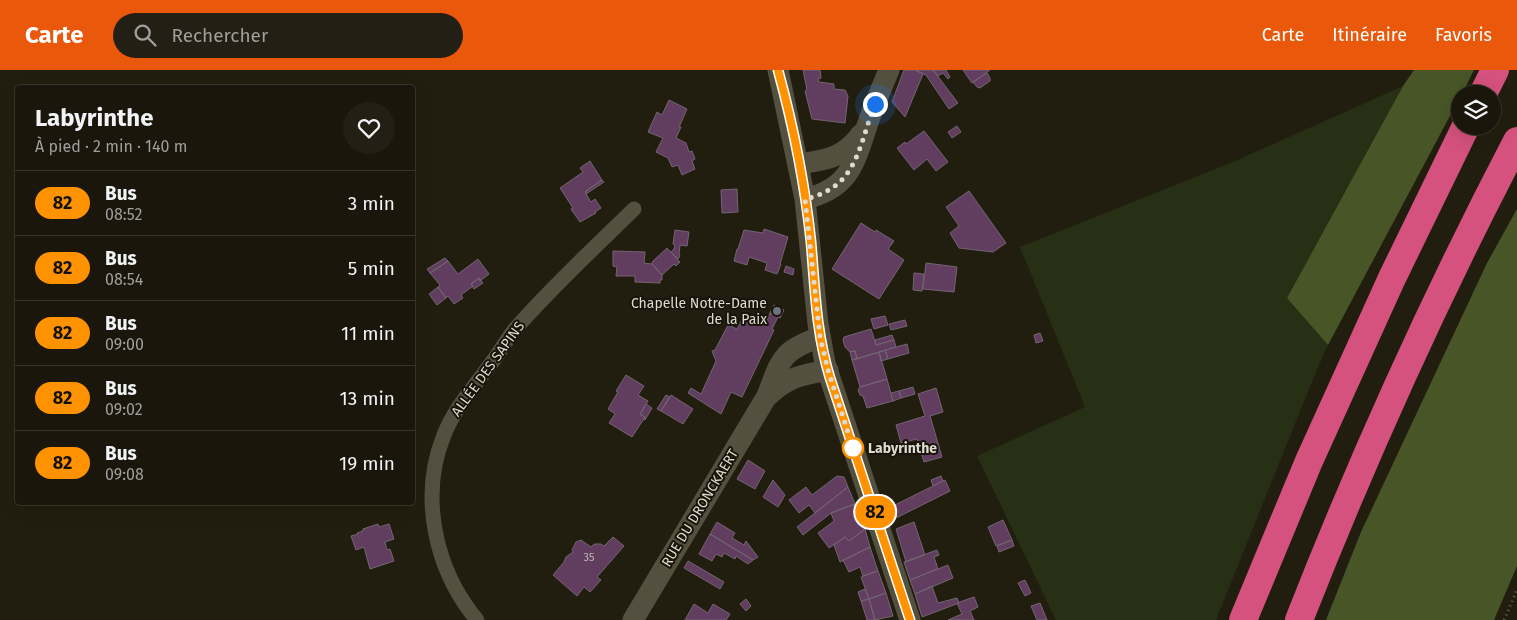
<!DOCTYPE html>
<html lang="fr">
<meta charset="utf-8">
<style>
:root{--surface:#1a160b;--page:#231f14;--text:#f1f3f6;--muted:#9f9f9d;--line:#38352c;--accent:#ea580c}
body{margin:0;font-family:"Fira Sans",sans-serif;background:var(--page);color:var(--text);height:100vh;display:flex;flex-direction:column;font-size:19px;white-space:nowrap}
*{box-sizing:border-box;margin:0}
p{font-size:16px;color:var(--muted)}
.icon{flex:none;width:28px;height:28px;fill:none;stroke:currentColor;stroke-width:2;stroke-linecap:round;stroke-linejoin:round}
.map{position:relative;flex:1;overflow:hidden}
.panel{position:absolute;left:15px;top:15px;width:400px;height:420px;display:flex;flex-direction:column;background:var(--surface);border-radius:5px;box-shadow:0 5px 20px #0002,0 0 0 1px var(--line)}
.panel>*{flex:none}
.badge{padding:0 10px;border-radius:16px;font-size:18px;line-height:32px}
.controls{position:absolute;left:1451px;top:15px;display:grid;gap:10px}
.controls a{display:grid;place-items:center;width:50px;height:50px;border-radius:50%;background:var(--surface);box-shadow:0 5px 20px #0002,0 0 0 1px var(--line);font-size:25px}
.you{position:absolute;width:25px;height:25px;margin:-12px;border:4px solid #fff;border-radius:50%;background:#1a73e8;box-shadow:0 0 0 8px #1a73e833}
.map>.badge{position:absolute;translate:-50% -50%;box-shadow:0 0 0 2px #fff}
.round{display:grid;place-items:center;flex:none;width:52px;height:52px;border-radius:26px;background:var(--page)}
.overview{display:flex;align-items:center;justify-content:space-between;height:85px;padding:0 20px}
h1{font-size:24px;font-weight:700;line-height:38px}
ul{padding:0;list-style:none}
li{display:flex;align-items:center;gap:15px;height:65px;padding:0 20px;border-top:1px solid var(--line)}
li div{flex:1}
li b{display:block;font-size:19px}
li em{font-style:normal}
li .badge{min-width:55px;font-weight:700;text-align:center}
header{display:flex;align-items:center;gap:30px;box-sizing:border-box;height:70px;padding:0 25px;background:var(--accent);color:#fff}
header strong{font-size:24px}
nav{display:flex;gap:28px;margin-inline-start:auto;font-size:18px}
.search{width:350px;height:45px;background:var(--page);display:flex;align-items:center;gap:12px;box-sizing:border-box;padding:0 18px;border-radius:28px;color:var(--muted);font-size:19px}
.map>svg:first-child{display:block}
.green{fill:#273014}
.forest{fill:#485627}
.building{fill:#613d5f;stroke:#736572}
.lines{fill:none;stroke-linecap:round;stroke-linejoin:round}
.path{stroke:#666255;stroke-width:3;stroke-dasharray:1 4;stroke-linecap:butt}
.street{stroke:#54503f;stroke-width:15}
.secondary{stroke:#54503f;stroke-width:21}
.highway{stroke:#d4527d;stroke-width:28}
.line-casing{stroke:#fff;stroke-width:11}
.line{stroke:#ff9200;stroke-width:8}
.walk{stroke:#dedcd2;stroke-width:5;stroke-dasharray:0 9}
.worship-dot{fill:#6b7280;stroke:#181407;stroke-width:2}
.stop-dot{fill:#fff;stroke:#ff9200;stroke-width:2.5}
.labels{text-anchor:middle;dominant-baseline:central;stroke-width:4;stroke-linejoin:round;paint-order:stroke}
.number-label{font-size:11px;fill:#bfb4b5}
.poi-label{font-size:14px;fill:#dedcd2;stroke:#181407;text-anchor:end}
.street-label{font-size:14px;fill:#dedcd2;stroke:#181407}
.stop-label{font-size:14px;font-weight:bold;fill:#dedcd2;stroke:#181407;text-anchor:start}
</style>
<header>
<strong>Carte</strong>
<div class="search"><svg class="icon" aria-label="search" viewBox="0 0 24 24"><circle cx="10" cy="10" r="6"/><path d="M15 15l6 6"/></svg>Rechercher</div>
<nav><a>Carte</a><a>Itinéraire</a><a>Favoris</a></nav>
</header>
<div class="map">
<svg width="1517" height="550" viewBox="0 0 1517 550">
<rect width="100%" height="100%" fill="#221e0f"/>
<path class="green" d="M1403,16L1287,228L1328,275L1315,304L1216,550H1056L977,386L1085,337L1020,177L1233,92Z"/>
<path class="forest" d="M1414,0H1474L1462,24H1460V27L1328,275L1287,228L1403,16Z
M1517,139V496L1494,550H1326L1361,462L1487,193Z"/>
<path class="building" d="M803,0H820L821,8L818,9L819,12L834,14V19L845,20L848,26L845,53L812,49L805,21L807,20Z
M904,0H915L923,4L905,47L892,32Z
M915,0H933L958,33L949,39L926,5Z
M933,0H946L950,7L948,9L943,3L938,6Z
M963,0H990L972,13Z
M987,3L990,8V11L980,18L977,17L973,12Z
M669,30L687,39L679,57H681L676,68L686,73L689,82L692,81L695,89L692,91L695,99L682,105L678,95L672,97L668,88L656,82L663,68L648,62L657,42L662,45Z
M957,56L961,62L952,68L948,62Z
M924,61L948,92L936,101L927,89L914,100L897,78L905,72L906,74Z
M590,91L602,110L586,121V124L591,132L595,129L601,138L595,142L596,143L580,152L571,139L573,138L560,118L583,102L580,98Z
M602,110L604,112L586,124V121Z
M737,119L738,142L722,143L721,120Z
M969,121L1006,173L993,182L959,178L950,163L959,156L946,137Z
M861,153L875,162L876,160L894,171L888,179L904,190L879,229L832,199Z
M764,159L788,167L780,194H781L777,204L765,200L767,193L749,187L747,195L734,191L737,179H738L744,160L763,163Z
M675,160L689,162L687,176L680,175L679,184L680,186L678,189L671,182L674,179L675,175L673,174Z
M667,178L680,192L676,196L674,194L662,205L652,194L653,191Z
M613,181L645,182L644,193L652,194L662,205V210H660V213L635,212V206H616L617,197L613,196Z
M445,188L448,191L430,203L427,199Z
M478,189L489,204L480,211L479,208L471,214L473,216L461,225L463,228L454,234L448,226L446,228L438,217L440,215L430,203L448,191L458,204Z
M926,193L957,197L954,222L923,219Z
M786,196L794,199L793,205L784,202Z
M914,203L924,204L922,221L913,220Z
M479,208L483,213L474,219L471,214Z
M438,217L446,228L437,235L429,224Z
M774,235L784,240L780,248L770,243Z
M770,243L778,247L772,259L774,260L742,327L731,322L721,344L688,323L691,318L701,324L716,291L712,281L715,280L728,255L737,259L744,246L761,253L763,249L767,250Z
M885,246L888,255L874,259L871,249Z
M905,250L907,256L891,260L889,254Z
M871,259L876,275L894,270L896,277L857,289L855,281L850,282L845,277L843,270L844,267Z
M1040,263L1043,271L1036,273L1034,265Z
M892,265L894,270L876,275L875,270Z
M907,274L909,283L888,289L885,280Z
M885,280L888,289L881,291L879,282Z
M855,281L857,289L852,290L850,282Z
M879,282L887,309L860,317L852,290Z
M626,305L644,316L638,325L648,331L640,344L645,347L632,367L609,353L615,344L608,339L618,322L616,321Z
M887,309L893,331L867,338L863,326L860,325L858,320L860,317Z
M913,317L915,324L901,328L899,321Z
M936,318L943,342L930,346L942,387L924,392L917,369L901,373L896,355L925,346L918,324Z
M899,321L901,328L893,331L891,323Z
M666,325L670,327L661,341L657,339Z
M671,325L693,339L683,354L661,341Z
M646,334L652,338L645,350L643,349L645,347L640,344Z
M748,390L765,401L755,419L737,409Z
M837,406L844,407L848,417L815,443L809,435L799,443L789,430L806,417L812,425Z
M941,406L943,411L933,416L931,410Z
M773,410L785,425L778,437L763,427Z
M945,410L950,421L894,449L889,438Z
M848,417L855,434L831,443L803,465L797,457Z
M855,434L865,459L849,471L845,467L829,478L818,463L834,451L831,443Z
M1003,450L1012,470L996,476L988,457Z
M717,452L735,463L732,468L744,475L746,471L758,487L753,490L710,464Z
M914,452L925,485L906,492L896,459Z
M378,454L379,457L389,454L394,469L385,472L387,480L390,479L394,491L370,499L364,477L356,480L351,466L358,464L357,463L363,461V459Z
M865,459L870,477L840,492L834,475L845,467L849,471Z
M710,464L753,490L748,494L736,486L735,489L724,483L722,487L716,484L712,491L699,484Z
M613,467L624,476L597,507L601,510L590,522L584,517L577,526L553,505L564,492L566,487L573,482L572,480L576,472L581,470L591,477L594,474H601L604,476Z
M1012,470L1014,476L999,482L997,476Z
M870,477L878,501L863,506L860,497L849,502L843,490Z
M937,480L939,485L934,487L938,499L910,510L904,492Z
M688,491L724,512L720,519L684,498Z
M948,495L953,508L915,524L910,510Z
M878,501L886,523L869,529L861,507Z
M1025,510L1031,523L1025,526L1018,513Z
M932,516L938,533L957,528L959,533L922,547L915,524Z
M865,519L869,529L861,531L858,522Z
M886,523L893,546L875,550L869,529Z
M974,527L978,537L970,541L974,550H948L962,544L957,533Z
M746,529L751,536L746,541L740,534Z
M869,529L875,550H867L861,531Z
M1040,533L1047,550H1037L1031,536Z
M694,534L708,543L713,534L730,544L726,550H685Z"/>
<g class="lines">
<path class="path" d="M1504,550L1517,520"/>
<path class="street" d="M477,550C435,500 419,426 444,365C455,337 475,316 492,292C501,281 507,268 516,258C553,216 594,178 634,139"/>
<path class="secondary" d="M778,0L805,129L818,254L825,293L910,550
M798,94C826,90 844,88 861,64
M805,129C852,118 855,90 869,50C875,33 882,17 889,0
M768,326C788,307 801,305 828,300
M633,550L767,326C781,290 780,281 820,267"/>
<path class="highway" d="M1483,24L1495,0
M1243,550L1309,391L1392,208L1466,56
M1299,550C1363,387 1436,226 1517,71"/>
</g>
<g class="lines">
<g class="line-casing">
<path id="line" d="M778,0C793,55 805,115 811,172C815,218 816,263 830,308L910,550"/>
</g>
<use href="#line" class="line"/>
<path class="walk" d="M853,378L828,300L820,267L805,129C858,117 858,77 875,34"/>
</g>
<circle class="worship-dot" cx="777" cy="241" r="5"/>
<circle class="stop-dot" cx="853" cy="378" r="10"/>
<g class="labels">
<g class="number-label">
<text x="589" y="487">35</text>
</g>
<g class="poi-label">
<text x="767" y="233">Chapelle Notre-Dame<tspan x="767" dy="16">de la Paix</tspan></text>
</g>
<g class="street-label">
<text transform="translate(488 299) rotate(-54)">ALLÉE DES SAPINS</text>
<text transform="translate(700 438) rotate(-59)">RUE DU DRONCKAERT</text>
</g>
<g class="stop-label">
<text x="868" y="378">Labyrinthe</text>
</g>
</g>
</svg>
<div class="controls">
<a><svg class="icon" aria-label="layers" viewBox="0 0 24 24"><path d="M12 4l9 5-9 5-9-5zM3 14l9 5 9-5"/></svg></a>
</div>
<div class="you" style="left:875px;top:34px"></div>
<b class="badge" style="left:875px;top:442px;background:#ff9200;color:#111">82</b>
<section class="panel">
<div class="overview"><div><h1>Labyrinthe</h1><p>À pied · 2 min · 140 m</p></div><a class="round"><svg class="icon" aria-label="heart" viewBox="0 0 24 24"><path d="M12 20l-8-8c-3-5 5-10 8-4 3-6 11-1 8 4z"/></svg></a></div>
<ul>
<li><span class="badge" style="background:#ff9200;color:#111">82</span><div><b>Bus</b><p>08:52</p></div><em>3 min</em></li>
<li><span class="badge" style="background:#ff9200;color:#111">82</span><div><b>Bus</b><p>08:54</p></div><em>5 min</em></li>
<li><span class="badge" style="background:#ff9200;color:#111">82</span><div><b>Bus</b><p>09:00</p></div><em>11 min</em></li>
<li><span class="badge" style="background:#ff9200;color:#111">82</span><div><b>Bus</b><p>09:02</p></div><em>13 min</em></li>
<li><span class="badge" style="background:#ff9200;color:#111">82</span><div><b>Bus</b><p>09:08</p></div><em>19 min</em></li>
</ul>
</section>
</div>
